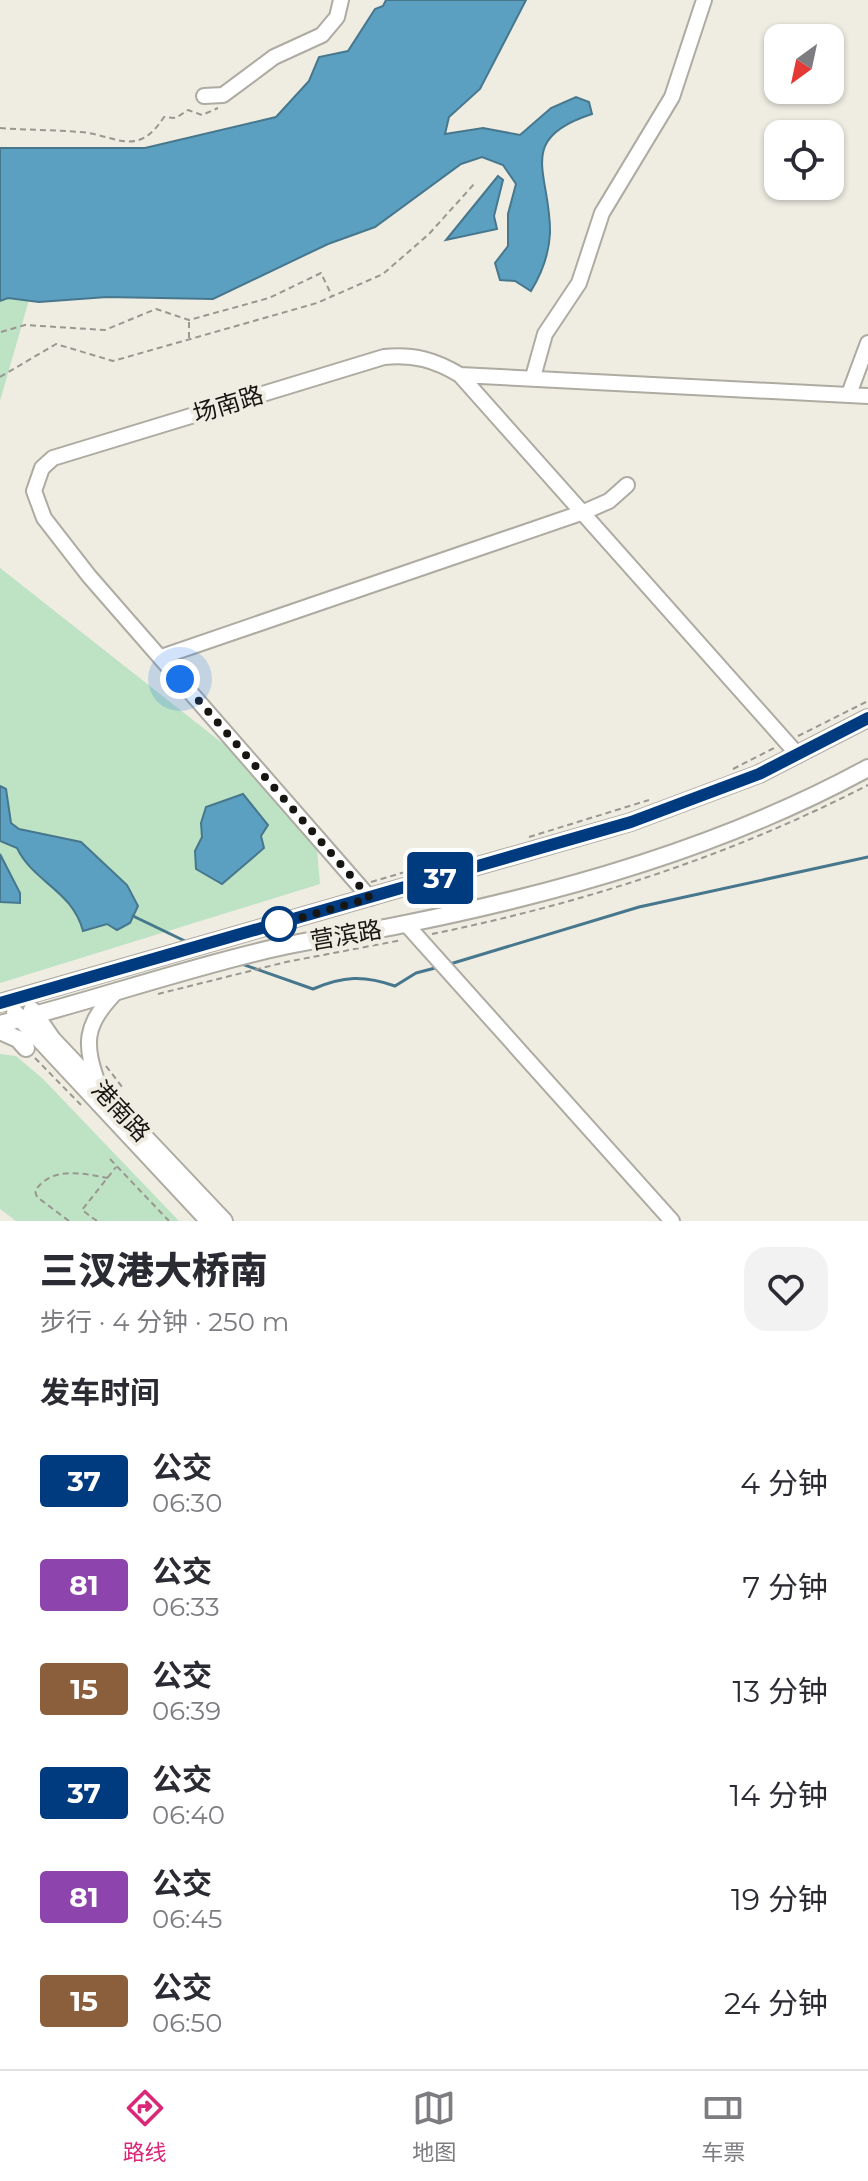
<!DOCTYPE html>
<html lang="zh">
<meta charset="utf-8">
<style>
:root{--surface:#fff;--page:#f2f2f3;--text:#2b2b33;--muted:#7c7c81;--line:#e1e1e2;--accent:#db2777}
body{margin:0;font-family:Montserrat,"Noto Sans SC",sans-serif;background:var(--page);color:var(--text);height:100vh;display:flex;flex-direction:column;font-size:30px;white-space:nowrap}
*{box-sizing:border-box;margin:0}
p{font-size:26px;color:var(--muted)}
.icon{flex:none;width:44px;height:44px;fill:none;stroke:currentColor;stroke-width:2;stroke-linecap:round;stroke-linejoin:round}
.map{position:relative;height:1221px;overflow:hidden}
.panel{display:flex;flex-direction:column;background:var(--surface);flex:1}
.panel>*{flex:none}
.badge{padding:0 16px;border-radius:6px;font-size:28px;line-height:52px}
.needle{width:52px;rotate:213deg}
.tools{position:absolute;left:764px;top:24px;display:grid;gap:16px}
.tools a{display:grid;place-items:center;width:80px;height:80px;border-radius:16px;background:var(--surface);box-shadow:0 2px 6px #0004;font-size:40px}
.you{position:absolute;width:40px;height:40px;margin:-20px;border:6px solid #fff;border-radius:50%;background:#1a73e8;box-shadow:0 0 0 12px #1a73e833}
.map>.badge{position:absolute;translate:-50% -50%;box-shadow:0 0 0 4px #fff}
h2{padding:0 40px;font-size:30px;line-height:72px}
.round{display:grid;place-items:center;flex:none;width:84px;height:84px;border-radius:24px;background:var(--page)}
.head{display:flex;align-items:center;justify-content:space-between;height:136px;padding:0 40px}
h1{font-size:38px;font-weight:800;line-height:60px}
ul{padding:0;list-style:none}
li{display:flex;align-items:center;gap:24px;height:104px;padding:0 40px}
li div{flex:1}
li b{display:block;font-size:30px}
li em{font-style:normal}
li .badge{min-width:88px;font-weight:700;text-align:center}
.dock{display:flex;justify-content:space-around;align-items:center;height:112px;border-top:2px solid var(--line);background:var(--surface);font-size:22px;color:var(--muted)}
.dock a{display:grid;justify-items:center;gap:4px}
.dock .active{color:var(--accent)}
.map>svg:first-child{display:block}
.green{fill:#bde2c4}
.water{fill:#5ca0c1;stroke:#47778d;stroke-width:2}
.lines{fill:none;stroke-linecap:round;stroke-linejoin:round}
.stream{stroke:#47778d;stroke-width:3}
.minor-casing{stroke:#aeaba2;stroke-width:18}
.major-casing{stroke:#aeaba2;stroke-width:20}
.path{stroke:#999790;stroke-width:2;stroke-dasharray:6 4;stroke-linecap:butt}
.minor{stroke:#fff;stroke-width:14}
.major{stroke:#fff;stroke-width:16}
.line-casing{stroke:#fff;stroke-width:18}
.line{stroke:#003b80;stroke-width:12}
.walk{stroke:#171613;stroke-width:8;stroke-dasharray:0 14.4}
.stop-dot{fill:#fff;stroke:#003b80;stroke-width:4}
.labels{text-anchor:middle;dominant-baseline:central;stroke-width:8;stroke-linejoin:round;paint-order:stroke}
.street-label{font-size:24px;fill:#171613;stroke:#efece2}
</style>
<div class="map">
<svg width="868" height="1221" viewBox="0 0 868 1221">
<rect width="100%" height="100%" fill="#efece2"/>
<path class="green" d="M0,282L33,286L0,401Z
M0,568L226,746L317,850L320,884L0,983Z
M0,1054L16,1056L43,1079L179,1221H16L0,1209Z"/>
<path class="water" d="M386,0H526L480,89L449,117L445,134L483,128L520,135L551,108L576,97L589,102L592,114C514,139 551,174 550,233C549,255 542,273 531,291L515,281L500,280L495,263L508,246V214L516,184L503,165L482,157L461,164L375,227L328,244L213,299L107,297L39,302L8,298L0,301V148H145L276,117L309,81L319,57L348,51L375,9L383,6Z
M498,176L503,180L494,216L497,229L446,240Z
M0,786L6,789L11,823L19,829L81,842L127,885L138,906L130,923L117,930L107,924L83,931C72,890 34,883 17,848L0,841Z
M243,794L268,825L261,836L264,848L222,884L196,869L195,851L202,837L201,823L206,807Z
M0,854L20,893V903L0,902Z"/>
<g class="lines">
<path class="stream" d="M133,916L187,942
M239,963L313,989C343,976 364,975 395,986L416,973L439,967
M450,964L639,907L868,857"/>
<g class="minor-casing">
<path id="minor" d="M204,96L223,95L274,57L322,35L337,17L341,0
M460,375L868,396
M533,377L545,334L579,283L602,213L672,97L704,0
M849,394L868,343
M161,657L584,512L609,501L627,485
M370,898L89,576L44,518L34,491L42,468L53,458L384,357C414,354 435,360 460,375L798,755
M406,924L672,1221
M100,1089C83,1043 83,1026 118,990"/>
</g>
<g class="major-casing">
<path id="major" d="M0,1003L631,822L759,774L868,718
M32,1010L52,1039L224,1221
M15,1013L209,1221
M0,1024C88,1002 174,972 262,951C309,939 358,934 405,924C564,892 725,846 868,768
M0,1031L18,1039L26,1048"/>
</g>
<path class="path" d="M0,128C27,130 54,130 81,132C116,135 137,159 164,117L176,118L188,110L202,115L218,108
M1,332L25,325L105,330L156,309L189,320L269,298L321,273L332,296
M189,338V321
M0,377L56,344L113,361L317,303L383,274L429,234L475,183
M798,736L868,701
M733,769L774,748
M529,837L649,800
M371,882L453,858
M432,934C584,903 730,856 868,785
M158,994L286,962L402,940
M35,1058L81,1105
M106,1066L123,1088
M110,1159L169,1221
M69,1221L37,1197L35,1191C52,1166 80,1173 108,1178
M97,1221L82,1210L116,1167"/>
<use href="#minor" class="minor"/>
<use href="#major" class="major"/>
</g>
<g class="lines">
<g class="line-casing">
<path id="line" d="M0,1003L631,822L759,774L868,718"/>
</g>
<use href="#line" class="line"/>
<path class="walk" d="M180,679L370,898L279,924"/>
</g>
<circle class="stop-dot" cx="279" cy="924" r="16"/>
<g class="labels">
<g class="street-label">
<text transform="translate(228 404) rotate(-17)">场南路</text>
<text transform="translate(346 935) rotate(-10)">营滨路</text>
<text transform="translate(121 1111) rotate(47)">港南路</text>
</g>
</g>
</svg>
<div class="tools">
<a><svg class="needle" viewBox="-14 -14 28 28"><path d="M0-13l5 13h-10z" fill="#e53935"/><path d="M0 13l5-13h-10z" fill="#7c7c81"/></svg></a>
<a><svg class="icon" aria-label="locate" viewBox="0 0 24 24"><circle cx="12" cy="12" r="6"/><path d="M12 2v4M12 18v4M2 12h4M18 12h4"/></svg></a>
</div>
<div class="you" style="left:180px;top:679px"></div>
<b class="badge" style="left:440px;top:878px;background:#003b80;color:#fff">37</b>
</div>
<section class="panel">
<div class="head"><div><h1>三汊港大桥南</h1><p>步行 · 4 分钟 · 250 m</p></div><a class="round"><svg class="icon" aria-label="heart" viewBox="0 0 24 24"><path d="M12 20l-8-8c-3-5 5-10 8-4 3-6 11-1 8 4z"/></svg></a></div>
<h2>发车时间</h2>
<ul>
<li><span class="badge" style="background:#003b80;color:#fff">37</span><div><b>公交</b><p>06:30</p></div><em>4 分钟</em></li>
<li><span class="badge" style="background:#8e44ad;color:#fff">81</span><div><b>公交</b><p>06:33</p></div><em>7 分钟</em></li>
<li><span class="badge" style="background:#8b5e3c;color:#fff">15</span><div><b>公交</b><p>06:39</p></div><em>13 分钟</em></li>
<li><span class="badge" style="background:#003b80;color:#fff">37</span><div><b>公交</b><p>06:40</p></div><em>14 分钟</em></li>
<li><span class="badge" style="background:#8e44ad;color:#fff">81</span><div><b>公交</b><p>06:45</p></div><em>19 分钟</em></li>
<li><span class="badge" style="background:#8b5e3c;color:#fff">15</span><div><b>公交</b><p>06:50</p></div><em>24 分钟</em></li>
</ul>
</section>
<nav class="dock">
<a class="active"><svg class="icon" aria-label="directions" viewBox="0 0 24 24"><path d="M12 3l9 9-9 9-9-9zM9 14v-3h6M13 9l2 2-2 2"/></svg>路线</a>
<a><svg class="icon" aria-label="map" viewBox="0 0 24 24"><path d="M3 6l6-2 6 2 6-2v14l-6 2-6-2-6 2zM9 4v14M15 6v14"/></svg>地图</a>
<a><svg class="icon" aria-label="tickets" viewBox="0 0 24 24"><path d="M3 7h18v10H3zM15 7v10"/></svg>车票</a>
</nav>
